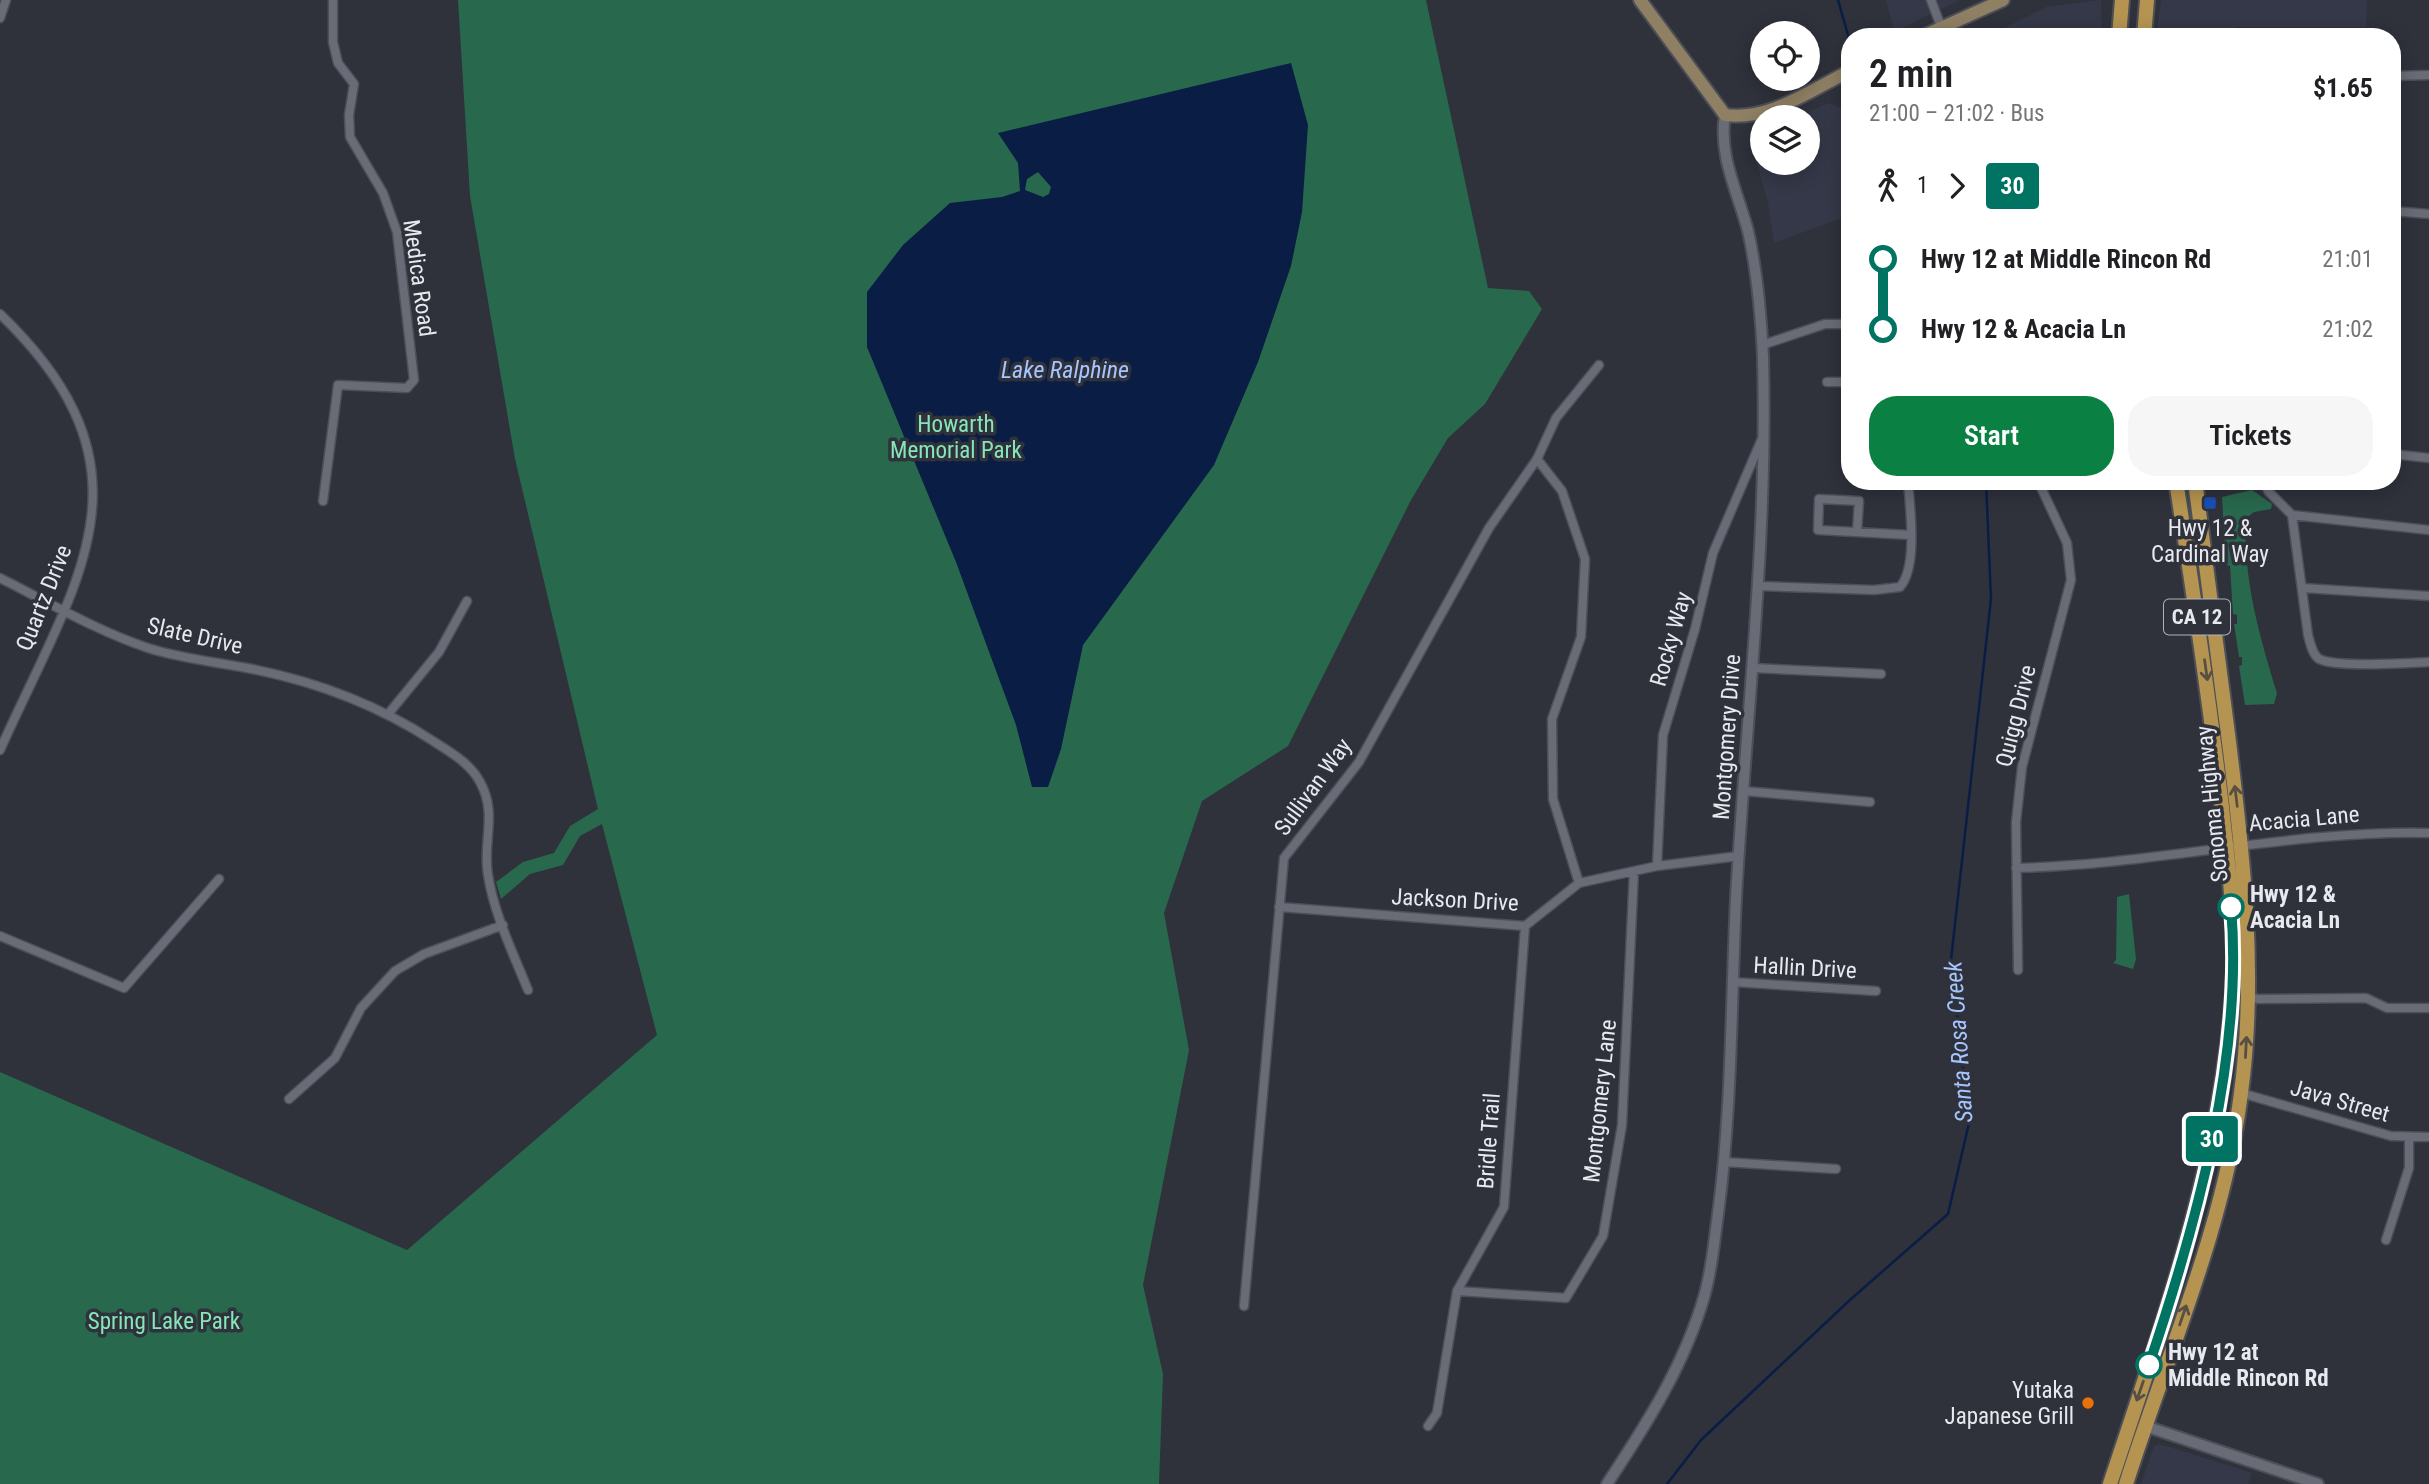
<!DOCTYPE html>
<meta charset="utf-8">
<style>
:root{--surface:#fff;--page:#f6f6f6;--text:#202124;--muted:#757577;--accent:#0b8043}
body{margin:0;font-family:"Roboto Condensed",sans-serif;background:var(--page);color:var(--text);height:100vh;display:flex;flex-direction:column;font-size:26px;white-space:nowrap}
*{box-sizing:border-box;margin:0}
p{font-size:23px;color:var(--muted)}
.icon{flex:none;width:38px;height:38px;fill:none;stroke:currentColor;stroke-width:2;stroke-linecap:round;stroke-linejoin:round}
.map{position:relative;flex:1;overflow:hidden}
.drawer{position:absolute;left:1841px;top:28px;width:560px;height:462px;display:flex;flex-direction:column;background:var(--surface);border-radius:28px;box-shadow:0 4px 18px #0003}
.drawer>*{flex:none}
.badge{padding:0 14px;border-radius:5px;font-size:24px;line-height:46px}
.tools{position:absolute;left:1750px;top:21px;display:grid;gap:14px}
.tools a{display:grid;place-items:center;width:70px;height:70px;border-radius:50%;background:var(--surface);box-shadow:0 4px 18px #0003;font-size:35px}
.map>.badge{position:absolute;translate:-50% -50%;box-shadow:0 0 0 4px #fff}
.legs{display:flex;align-items:center;gap:10px;height:77px;padding:0 28px;font-size:23px}
.legs p{margin-inline-start:auto}
.overview{display:flex;align-items:center;justify-content:space-between;height:119px;padding:0 28px}
h1{font-size:38px;font-weight:600;line-height:52px}
.button{display:flex;gap:14px;margin-top:auto;padding:14px 28px}
.button a{flex:1;height:80px;border-radius:28px;background:var(--accent);color:#fff;font-size:28px;font-weight:600;line-height:80px;text-align:center}
.button a+a{background:var(--page);color:var(--text)}
ul{padding:0 28px;list-style:none}
li{display:flex;align-items:center;gap:24px;height:70px;font-size:26px}
li i{display:grid;place-items:center;width:10px;height:100%;margin:0 9px;background:currentColor}
li i::after{content:'';width:18px;height:18px;margin:-9px;border:5px solid;border-radius:50%;background:var(--surface)}
li p{margin-inline-start:auto}
li:first-child i{background:linear-gradient(#0000 50%,currentColor 0)}
li:last-child i{background:linear-gradient(currentColor 50%,#0000 0)}
.map>svg:first-child{display:block}
.built{fill:#353848}
.green{fill:#28684d}
.water{fill:#091d45;fill-rule:evenodd}
.lines{fill:none;stroke-linecap:round;stroke-linejoin:round}
.stream{stroke:#091d45;stroke-width:2.5}
.minor-casing{stroke:#4d4f57;stroke-width:11}
.tertiary-casing{stroke:#4d4f57;stroke-width:14}
.secondary-casing{stroke:#4d4f57;stroke-width:16}
.primary-casing{stroke:#4d4f57;stroke-width:18}
.minor{stroke:#696b76;stroke-width:8}
.tertiary{stroke:#696b76;stroke-width:10}
.secondary{stroke:#8f8064;stroke-width:12}
.primary{stroke:#b59451;stroke-width:14}
.oneway{stroke:#574f42}
.line-1-casing{stroke:#fff;stroke-width:16}
.line-1{stroke:#007363;stroke-width:10}
.transit-dot{fill:#1a4fb4;stroke:#2f313b;stroke-width:2.5}
.stop-1-dot{fill:#fff;stroke:#007363;stroke-width:3.5}
.food-dot{fill:#e8710a;stroke:#2f313b;stroke-width:2.5}
.labels{text-anchor:middle;dominant-baseline:central;stroke-width:7;stroke-linejoin:round;paint-order:stroke}
.shield{fill:#2f313b;stroke:#b0b2b9;stroke-width:2}
.shield-label{font-size:21px;font-weight:bold;fill:#e7e9ef}
.street-label{font-size:23px;fill:#e7e9ef;stroke:#2f313b}
.park-label{font-size:23px;fill:#86e5b9;stroke:#2f313b}
.poi-label{font-size:23px;fill:#e7e9ef;stroke:#2f313b}
.stop-label{font-size:23px;font-weight:bold;fill:#e7e9ef;stroke:#2f313b;text-anchor:start}
.water-label{font-size:24px;font-style:italic;fill:#a6c5fe;stroke:#2f313b}
</style>
<div class="map">
<svg width="2429" height="1484" viewBox="0 0 2429 1484">
<rect width="100%" height="100%" fill="#2f313b"/>
<path class="built" d="M1886,0H1960L1894,32Z
M2101,0L2102,37H1986L2046,7Z
M2161,0H2367L2366,27H2235L2231,37H2156Z
M1829,103L1841,108L1850,126V215L1774,243L1768,203L1751,142L1762,133V163H1808V117H1797Z
M2160,1444L2252,1473L2248,1484H2141L2154,1446Z"/>
<path class="green" d="M458,0H1426L1488,288L1529,291L1542,309L1485,404L1448,438L1411,500L1288,746L1202,801L1164,913L1189,1050L1143,1285L1163,1374L1159,1484H0V1072L407,1250L657,1035L602,824L580,836L563,865L530,874L501,899L496,882L523,862L554,853L570,826L598,809L515,459L470,196Z
M2252,490L2272,504L2271,509L2254,512L2246,518C2243,579 2259,634 2277,693L2274,704L2245,705L2239,666L2242,665V657H2239L2234,624H2237V615L2233,614L2230,566L2226,565L2222,497Z
M2129,894L2136,959L2133,969L2113,963L2116,960L2117,897Z"/>
<path class="water" d="M1291,63L1308,125L1302,212L1291,266L1258,362L1214,465L1083,645L1061,749L1048,787H1032L1016,725L956,562L867,347V292L903,245L950,203L1002,197L1020,191L1018,163L998,133ZM1038,172L1051,187L1049,194L1043,197L1025,190L1027,179Z"/>
<g class="lines">
<path class="stream" d="M1838,0L1850,42
M1667,1484L1701,1440L1851,1299L1948,1214L1969,1123L1951,960L1991,599L1986,481"/>
<g class="minor-casing">
<path id="minor" d="M1931,0L1945,37
M0,18L6,0
M2392,76L2429,75
M2392,211L2429,214
M0,314C163,471 77,578 0,750
M1762,345L1825,324H1850
M1827,382H1850
M2392,454L2429,458
M1537,459L1562,491L1585,559L1581,637L1552,719L1553,799L1579,883
M2263,481L2269,492L2292,515L2429,530
M323,501L338,385L407,388L414,380L397,232L383,193L350,137L349,115L354,84L338,63L333,42V0
M2292,515L2308,635C2310,642 2312,654 2319,659C2337,668 2407,663 2429,662
M1857,532L1859,501L1819,499L1818,530L1911,535
M0,578C48,602 97,631 148,648C183,659 217,662 252,669C317,682 378,705 433,741C450,752 470,763 480,782C498,814 482,842 488,875C494,914 513,953 528,990
M1758,586L1874,590L1900,587C1918,566 1910,509 1908,481
M2303,588L2429,596
M1753,668L1881,674
M389,713L439,652L467,601
M1744,791L1870,802
M1657,866L1663,735L1695,629L1713,553L1761,441
M2016,868C2154,865 2290,830 2429,833
M1279,907L1525,926L1579,883L1657,866L1739,856
M0,936L124,988L219,879
M2018,970L2016,822L2022,767L2071,580L2067,543L2038,481
M1732,982L1876,991
M2248,996L2258,999L2366,998L2387,1008H2429
M2241,1093L2391,1136L2429,1137
M289,1099L335,1058L361,1008L395,971L424,954L503,925
M1724,1162L1836,1169
M2386,1240L2409,1168V1138
M1457,1291L1566,1298L1603,1236L1622,1125L1634,871
M1244,1306L1284,858L1359,762L1489,528L1537,459L1556,418L1599,365
M1428,1426L1437,1413L1457,1291L1504,1207L1525,926"/>
</g>
<g class="tertiary-casing">
<path id="tertiary" d="M2145,1426L2318,1484
M1607,1484C1646,1425 1684,1366 1704,1297C1712,1270 1714,1242 1718,1214C1732,1110 1731,1003 1736,898C1746,718 1768,538 1763,357C1761,316 1757,270 1748,231C1738,193 1718,155 1725,115"/>
</g>
<g class="secondary-casing">
<path id="secondary" d="M1640,0L1725,115C1770,121 1810,90 1850,71
M1921,37L2003,0"/>
</g>
<g class="primary-casing">
<path id="primary" d="M2119,37L2122,0
M2144,37L2147,0
M2110,1484C2163,1324 2221,1161 2233,992C2238,931 2228,867 2222,807C2209,698 2193,590 2176,481
M2126,1484C2167,1355 2224,1228 2241,1093C2257,973 2243,853 2228,734C2217,650 2206,565 2195,481"/>
</g>
<use href="#minor" class="minor"/>
<use href="#tertiary" class="tertiary"/>
<use href="#secondary" class="secondary"/>
<use href="#primary" class="primary"/>
</g>
<defs><path id="oneway-shaft" d="M-6 0H5M1.5-3L5.5 0L1.5 3" fill="none" stroke-width="1.6" stroke-linecap="round" stroke-linejoin="round" transform="scale(1.75)"/></defs>
<g class="oneway">
<use href="#oneway-shaft" transform="translate(2206 670) rotate(82)"/>
<use href="#oneway-shaft" transform="translate(2236 796) rotate(-97)"/>
<use href="#oneway-shaft" transform="translate(2246 1047) rotate(-87)"/>
<use href="#oneway-shaft" transform="translate(2183 1315) rotate(-71)"/>
<use href="#oneway-shaft" transform="translate(2140 1391) rotate(109)"/>
</g>
<g class="lines">
<g class="line-1-casing">
<path id="line-1" d="M2149,1365C2196,1226 2244,1054 2231,907"/>
</g>
<use href="#line-1" class="line-1"/>
</g>
<rect class="transit-dot" x="2203" y="496" width="14" height="14" rx="3.5"/>
<g class="stop-1-dot">
<circle cx="2231" cy="907" r="12"/>
<circle cx="2149" cy="1365" r="12"/>
</g>
<circle class="food-dot" cx="2088" cy="1403" r="7"/>
<g class="labels">
<rect class="shield" x="2164" y="599.5" width="66" height="35" rx="5"/>
<g class="shield-label">
<text x="2197" y="617">CA 12</text>
</g>
<g class="street-label">
<text transform="translate(419 278) rotate(82)">Medica Road</text>
<text transform="translate(44 598) rotate(-68)">Quartz Drive</text>
<text transform="translate(195 636) rotate(13)">Slate Drive</text>
<text transform="translate(1671 639) rotate(-74)">Rocky Way</text>
<text transform="translate(2016 716) rotate(-76)">Quigg Drive</text>
<text transform="translate(1727 737) rotate(-86)">Montgomery Drive</text>
<text transform="translate(1313 787) rotate(-54)">Sullivan Way</text>
<text transform="translate(2212 804) rotate(-96)">Sonoma Highway</text>
<text transform="translate(2304 819) rotate(-5)">Acacia Lane</text>
<text transform="translate(1455 900) rotate(3)">Jackson Drive</text>
<text transform="translate(1805 968) rotate(3)">Hallin Drive</text>
<text transform="translate(1600 1101) rotate(-84)">Montgomery Lane</text>
<text transform="translate(2340 1101) rotate(16)">Java Street</text>
<text transform="translate(1489 1141) rotate(-86)">Bridle Trail</text>
</g>
<g class="park-label">
<text x="956" y="424">Howarth<tspan x="956" dy="26">Memorial Park</tspan></text>
<text x="164" y="1321">Spring Lake Park</text>
</g>
<g class="poi-label">
<text x="2210" y="528">Hwy 12 &amp;<tspan x="2210" dy="26">Cardinal Way</tspan></text>
<text x="2074" y="1390" text-anchor="end">Yutaka<tspan x="2074" dy="26">Japanese Grill</tspan></text>
</g>
<g class="stop-label">
<text x="2250" y="894">Hwy 12 &amp;<tspan x="2250" dy="26">Acacia Ln</tspan></text>
<text x="2168" y="1352">Hwy 12 at<tspan x="2168" dy="26">Middle Rincon Rd</tspan></text>
</g>
<g class="water-label">
<text x="1065" y="370">Lake Ralphine</text>
<text transform="translate(1959 1042) rotate(-94)">Santa Rosa Creek</text>
</g>
</g>
</svg>
<div class="tools">
<a><svg class="icon" aria-label="locate" viewBox="0 0 24 24"><circle cx="12" cy="12" r="6"/><path d="M12 2v4M12 18v4M2 12h4M18 12h4"/></svg></a>
<a><svg class="icon" aria-label="layers" viewBox="0 0 24 24"><path d="M12 4l9 5-9 5-9-5zM3 14l9 5 9-5"/></svg></a>
</div>
<b class="badge" style="left:2212px;top:1139px;background:#007363;color:#fff">30</b>
<section class="drawer">
<div class="overview"><div><h1>2 min</h1><p>21:00 – 21:02 · Bus</p></div><b>$1.65</b></div>
<div class="legs"><svg class="icon" aria-label="walk" viewBox="0 0 24 24"><circle cx="13" cy="4" r="2"/><path d="M13 8l-2 6 4 7M11 14l-3 7M7 12l3-4h3l4 4"/></svg>1<svg class="icon" aria-label="forward" viewBox="0 0 24 24"><path d="M9 5l7 7-7 7"/></svg><b class="badge" style="background:#007363;color:#fff">30</b></div>
<ul>
<li><i style="color:#007363"></i><b>Hwy 12 at Middle Rincon Rd</b><p>21:01</p></li>
<li><i style="color:#007363"></i><b>Hwy 12 &amp; Acacia Ln</b><p>21:02</p></li>
</ul>
<div class="button"><a>Start</a><a>Tickets</a></div>
</section>
</div>
